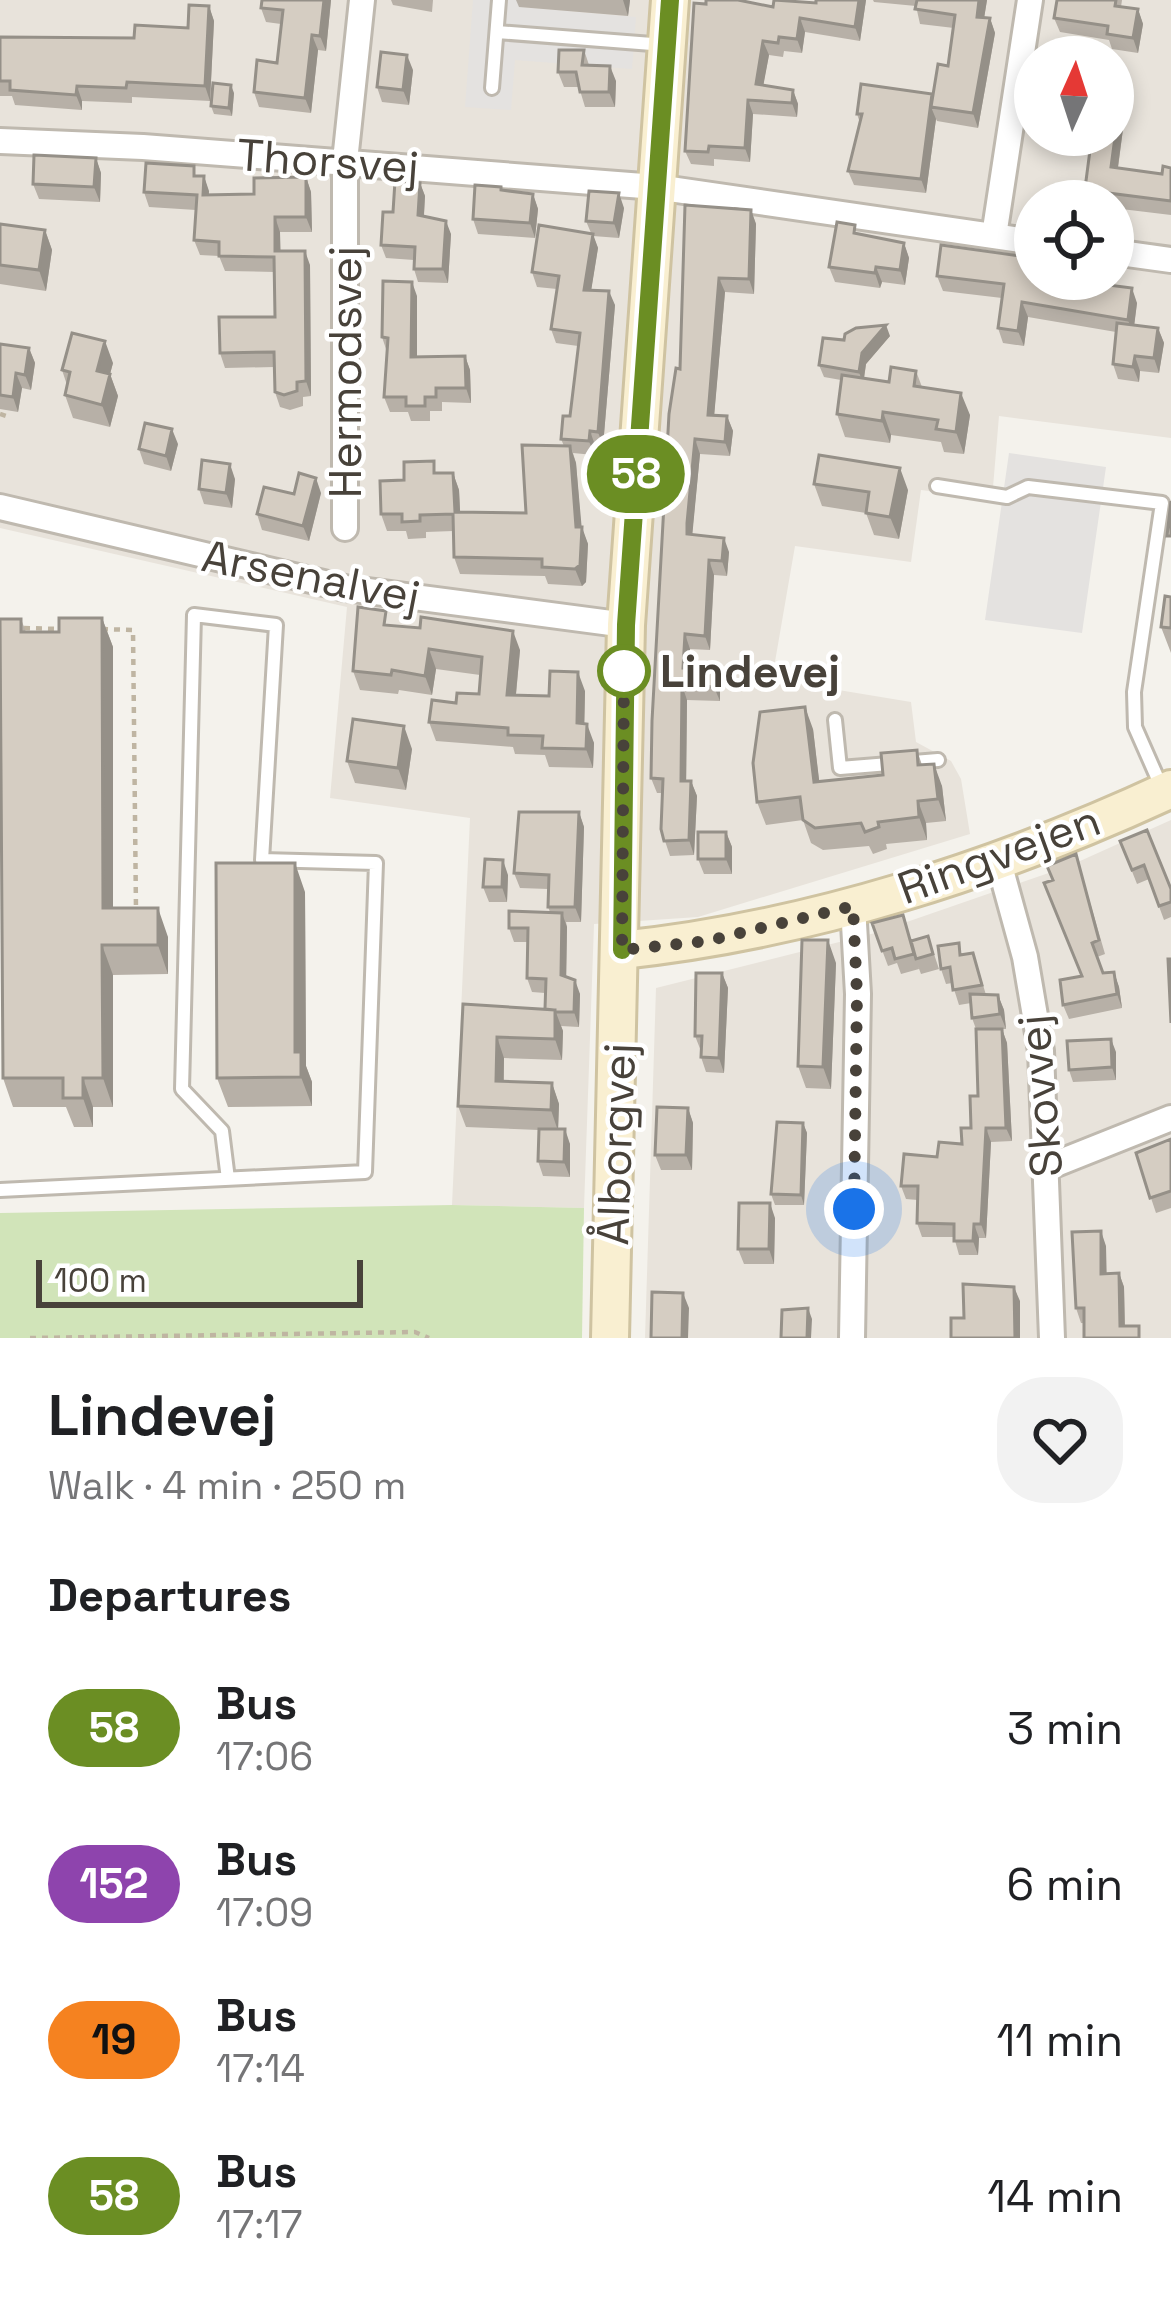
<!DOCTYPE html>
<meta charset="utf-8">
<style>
:root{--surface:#fff;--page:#f2f2f2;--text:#202124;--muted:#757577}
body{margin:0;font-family:"Space Grotesk",sans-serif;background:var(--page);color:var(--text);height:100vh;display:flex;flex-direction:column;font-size:45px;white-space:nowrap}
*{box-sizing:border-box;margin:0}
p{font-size:39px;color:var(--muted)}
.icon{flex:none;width:66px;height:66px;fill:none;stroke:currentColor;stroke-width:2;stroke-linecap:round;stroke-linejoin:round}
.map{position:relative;height:1338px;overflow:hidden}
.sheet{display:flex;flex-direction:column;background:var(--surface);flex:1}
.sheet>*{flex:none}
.badge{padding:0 24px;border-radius:39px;font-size:42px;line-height:78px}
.needle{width:78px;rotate:3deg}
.controls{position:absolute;left:1014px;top:36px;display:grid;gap:24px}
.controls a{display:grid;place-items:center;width:120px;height:120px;border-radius:50%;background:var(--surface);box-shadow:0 6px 18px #0003;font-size:60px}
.scale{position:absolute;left:36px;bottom:30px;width:327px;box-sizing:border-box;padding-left:12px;border:6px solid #48423a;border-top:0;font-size:33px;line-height:42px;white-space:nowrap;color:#48423a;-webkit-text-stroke:9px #fff;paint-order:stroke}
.you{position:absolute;width:60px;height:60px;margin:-30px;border:9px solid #fff;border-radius:50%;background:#1a73e8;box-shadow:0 0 0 18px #1a73e833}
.map>.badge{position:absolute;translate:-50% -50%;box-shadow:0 0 0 6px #fff}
h2{padding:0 48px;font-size:45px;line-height:108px}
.round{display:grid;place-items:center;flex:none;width:126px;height:126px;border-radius:48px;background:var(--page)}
.overview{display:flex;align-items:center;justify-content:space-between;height:204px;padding:0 48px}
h1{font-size:57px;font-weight:700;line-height:90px}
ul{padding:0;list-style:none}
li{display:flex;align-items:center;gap:36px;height:156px;padding:0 48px}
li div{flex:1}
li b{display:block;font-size:45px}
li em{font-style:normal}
li .badge{min-width:132px;font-weight:700;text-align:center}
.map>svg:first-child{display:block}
.residential{fill:#e8e3db;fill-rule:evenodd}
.green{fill:#d1e4b9}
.parking{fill:#e4e2e0}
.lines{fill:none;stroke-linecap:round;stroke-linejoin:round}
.lane-casing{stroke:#bfb9af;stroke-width:18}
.street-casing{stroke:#bfb9af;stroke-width:30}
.secondary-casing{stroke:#cfc3a1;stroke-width:42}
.path{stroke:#bfb5a2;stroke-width:4.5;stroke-dasharray:6 6;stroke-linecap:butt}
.lane{stroke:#fff;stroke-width:12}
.street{stroke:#fff;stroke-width:24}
.secondary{stroke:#f9efd1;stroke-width:36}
.wall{fill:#b7b0a7}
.shaded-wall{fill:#959088}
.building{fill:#d5cdc2;stroke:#959088;stroke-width:3}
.line-casing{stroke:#fff;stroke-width:27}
.line{stroke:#6b8e23;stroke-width:18}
.walk{stroke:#48423a;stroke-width:12;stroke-dasharray:0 21.6}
.stop-dot{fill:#fff;stroke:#6b8e23;stroke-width:6}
.labels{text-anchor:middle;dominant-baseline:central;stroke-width:9;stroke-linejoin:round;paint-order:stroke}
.street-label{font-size:45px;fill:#48423a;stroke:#fff}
.stop-label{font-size:45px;font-weight:bold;fill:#48423a;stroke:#fff;text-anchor:start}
</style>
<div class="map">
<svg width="1171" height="1338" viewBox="0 0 1171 1338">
<rect width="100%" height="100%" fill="#f4f2ec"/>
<path class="residential" d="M0,0H1171V438L999,416L992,499L921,490L911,562L795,546L772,679L911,702L916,742L951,761L961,779L970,834L698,917L594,924L584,1208L452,1205L470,818L330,798L347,607L0,528ZM1035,57H1113V135H1035ZM1035,201H1113V279H1035Z
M1171,820V1338H645L656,988L875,933L1069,866Z"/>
<path class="green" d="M452,1205L584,1208L582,1338H0V1213Z"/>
<path class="parking" d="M473,0H519L520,7L636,17L632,69L515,60L511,110L465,107Z
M1009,453L1106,467L1082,633L985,620Z"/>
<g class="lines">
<g class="lane-casing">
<path id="lane" d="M497,32L665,45
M492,88L499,0
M937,486L1007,497L1028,487L1162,503L1134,692L1135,727L1161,786
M835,720L840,768L938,760
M0,1190L365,1172L376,863L262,860L276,625L194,615L182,1089L222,1131L228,1179"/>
</g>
<g class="street-casing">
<path id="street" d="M0,141L143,147L656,187L1035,242
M994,236L1030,0
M1113,252L1171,260
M0,507L345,588L626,625
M345,528V161L362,0
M998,859L1025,957L1041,1051L1052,1338
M1048,1167L1171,1118
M852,1338L858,994L853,906"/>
</g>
<g class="secondary-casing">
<path id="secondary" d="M622,950C810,930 999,869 1171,789
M610,1338L626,625L670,0"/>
</g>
<path class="path" d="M0,414L6,416
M24,628L60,629
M102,629L133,630L136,911
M30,1338L415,1332L429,1338"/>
<use href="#lane" class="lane"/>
<use href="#street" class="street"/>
<use href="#secondary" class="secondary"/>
</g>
<path class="wall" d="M262,0H331L326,51L318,50L311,113L259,107L254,92L277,63L281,24L266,22L261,8Z
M391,0H433L432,12L393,5Z
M516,0H630L628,16L519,7Z
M706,0H745L744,2L773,7L816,3V0H866L860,41L805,32L802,53L784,51L783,57L769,55L763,85L793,90L798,104L797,117L753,114L750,162L714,159V166L691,164L685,151Z
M873,0H987L984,18H990L995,33L978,128L937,121L936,119L926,193L854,185L848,171L860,123L857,114L933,98L948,66L954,28L920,24L916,6L874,2Z
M1057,0H1122L1121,7L1138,9L1143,24L1138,53L1112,49L1109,40L1060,32L1054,18Z
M209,6L214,21L210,101L132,97V103L82,101V110L15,105L12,96H0V37L134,38L188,28Z
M584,50L589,65L616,81L615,107H585L579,87H564L558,72Z
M413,70L409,105L382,102L377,87Z
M234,93L232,116L214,114L211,106Z
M1118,115L1123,129L1118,168L1162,174L1171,168V215L1113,208V201H1085L1084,196L1091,145L1048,137L1047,135H1113Z
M96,158L101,173L100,202L39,199L33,184Z
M198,176H204L209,195L254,194L306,177L311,192L312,232H280V251L310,265L311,396L303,397V406L290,410L280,407L275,392L274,367L225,368L220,353L275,317V272L225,271L219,256L200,255L194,240L196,210L149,207L144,192Z
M420,183L425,196L424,216L451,234L448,283L418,282L414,269V260L386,258L381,245L393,212Z
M501,187L503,191L533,194L538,209L535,238L478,234L473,219Z
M734,207L751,210L756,224L754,294L725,292L714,415L727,416L733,431L730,456L700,454L692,534L729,552L727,576L714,575L710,650L690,649L689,668L720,684V701L687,700L686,781H691L697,796L694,855L670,856L661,829L662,793H657L651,778L680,369Z
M624,208L619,238L593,236L598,248L591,290L615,305L603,446L595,445L594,455L573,453L576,463L581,527L588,544L586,582L582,586L548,584L545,576L460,574L454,557L453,531L426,532V538L408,539L406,531H387L381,514L404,480L438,473H453L459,490L460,512L526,513L564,446L561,439L570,416L578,346L556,343L551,329L557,289L537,287L532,272L591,233L586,221Z
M0,224L45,230L52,250L46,291L0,284Z
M858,234L904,243L909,258L905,285L882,282L880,288L835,282L829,267Z
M937,276L1115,286L1137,303L1134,325L1158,328L1164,343L1159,373L1140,371L1139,382L1118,379L1113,364L1116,332L1028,317L1024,346L1003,343L998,328L1002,298L943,291Z
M417,296V357L465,356L470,370L471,403L442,402V411H430V421H411L408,412H390L384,397L387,352L382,337Z
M890,336L866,364L864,379L889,382L916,371L922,387L970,415L964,454L944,452L941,442L891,435L890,443L845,437L837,414L841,380L824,377L819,365L844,340Z
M0,344L29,348L35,363L31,390L22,388L18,412L0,409Z
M113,363L110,374L118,396L110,427L73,418L65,395L67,385L62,370Z
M178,444L171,471L144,464L139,449Z
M235,479L232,508L204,504L199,489Z
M814,484L908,490L899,539L874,535L866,513L822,506Z
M321,493L309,541L262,530L257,514L294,494Z
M1171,597V653L1161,627Z
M102,618L113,647V908L168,937V974L113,975V1107H93V1127H74L66,1107H13L3,1078L21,619L26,632H59Z
M392,625L520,650L516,695L549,696L585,691L584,724L594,743L593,768L549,767L545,755L515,754L513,747L436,741L429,722L456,703L479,694L480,675L436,669L432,695L399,690L398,694L360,690L353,671Z
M813,729L819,781L883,775L917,750L922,765L942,786L946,821L926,823L927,840L886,844L887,849L873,854L869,846L823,850L811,843L803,820L766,825L757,802Z
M412,749L406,790L355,783L347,761Z
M579,812L584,827L581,922H566L567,927L566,977L580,994L579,1027L561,1026L563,1031L562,1060L504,1058V1081L552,1083L559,1104L558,1129L570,1144V1177L543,1176L538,1161L539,1130L466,1127L458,1106L463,1004L545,1009V993L532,992L527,978V942H514L509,928L550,912L548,907V889L520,888L514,873Z
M726,832L732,847V874H704L698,859Z
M1120,841L1171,889V917L1164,920L1149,879L1137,884Z
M1076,854L1105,954L1097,957L1103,973L1114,972L1119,987L1122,1008L1069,1019L1063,1005L1082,977Z
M508,875L507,902H489L483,887Z
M305,892L306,1066L312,1082V1106L228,1107L217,1078Z
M872,923L911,941L928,936L939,969L921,974L918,966L919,969L901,974L897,963L888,966Z
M963,955L978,968L986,995H998L1004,1010L1006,1029H1002L1007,1043L1012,1141L991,1142L986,1238H979L978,1255H959L954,1237H922L917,1223L918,1200L906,1199L901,1186L937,1157L962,1144L971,1128L978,1096L976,1029L972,1018L971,1003L959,1005L952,983L946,984L941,969Z
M836,963L831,1089L806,1088L798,1066Z
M722,973L728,988L724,1073L706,1072L701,1057V1051L695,1036Z
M1116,1052V1080L1073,1082L1069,1070Z
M688,1108L693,1123L692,1170H661L655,1155Z
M803,1123L807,1133L804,1205H775L771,1194Z
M1171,1139V1208L1156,1213L1136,1153Z
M775,1218L774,1264H744L738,1249Z
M1106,1246V1274L1119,1273L1124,1287L1125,1326L1081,1323L1076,1308Z"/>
<path class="shaded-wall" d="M324,0H331L326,51L320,36Z
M623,0H630L628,16Z
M859,0H866L860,41L855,27Z
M979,0H987L982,31L977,17Z
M209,6L214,21L210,101L205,86Z
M1138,9L1143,24L1138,53L1133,38Z
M800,18L805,32L802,53L797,39Z
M990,18L995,33L978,128L973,113Z
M312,35L318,50L311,113L305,98Z
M763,41L769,55L761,98L756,84Z
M407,55L413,70L409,105L403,90Z
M610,66L616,81L615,107L609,92Z
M231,85L234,93L232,116L229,108Z
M77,86L82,101V110L76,95Z
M793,90L798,104L797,117L792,103Z
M932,94L931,107L936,119L926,193L921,179Z
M748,100L753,114L750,162L745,148Z
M1118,115L1123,129L1116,181L1111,167Z
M96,158L101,173L100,202L94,187Z
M204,176L209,191L208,210L203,195Z
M306,177L311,192L312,232L306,217Z
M420,183L425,196L423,229L418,215Z
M619,193L624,208L619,238L614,223Z
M533,194L538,209L535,238L530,223Z
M751,210L756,224L754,294L749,279Z
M275,217L280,232L281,266L275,251Z
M446,221L451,234L448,283L443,269Z
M45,230L52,250L46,291L39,270Z
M593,234L598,248L589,304L584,290Z
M904,243L909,258L905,285L900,270Z
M305,251L310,265L311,396L306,381Z
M876,267L882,282L880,288L875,273Z
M719,278L725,292L713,429L708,415Z
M412,282L417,296V371L411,357Z
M1132,288L1137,303L1133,335L1128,320Z
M609,291L615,305L603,446L598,432Z
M1022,302L1028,317L1024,346L1018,331Z
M886,325L890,336L866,364L863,384L859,372L862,353Z
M1158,328L1164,343L1159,373L1154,358Z
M105,341L113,363L110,374L118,396L110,427L102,405L97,371Z
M29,348L35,363L31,390L25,375Z
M465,356L470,370L471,403L466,388Z
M1135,356L1140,371L1139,382L1133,367Z
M16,373L22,388L18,412L13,397Z
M961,393L970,415L964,454L956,432Z
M883,412L891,435L890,443L882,421Z
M727,416L733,431L730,456L725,442Z
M172,429L178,444L171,471L166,456Z
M590,431L595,445L594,455L589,441Z
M695,439L700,454L692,538L687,534V523Z
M570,446L576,463L582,531V527L588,544L586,582L582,586L575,569L576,527Z
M230,464L235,479L232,508L226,493Z
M900,468L908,490L899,539L890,517Z
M453,473L459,490L461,529L455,512Z
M316,478L321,493L309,541L303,526Z
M724,538L729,552L727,576L722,561Z
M709,560L714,575L710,650L705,636Z
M102,618L113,647V938L103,908Z
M513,631L520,650L514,714L507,695Z
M685,634L690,649L688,682L683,668Z
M429,649L436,669L432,695L425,676Z
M715,669L720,684V701L714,687Z
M578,672L585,691L584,743L577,723Z
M682,685L687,700L686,795L681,781Z
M805,707L813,729L822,804L814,782Z
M587,724L594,743L593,768L586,749Z
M404,726L412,749L406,790L398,768Z
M934,764L942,786L946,821L938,799Z
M691,781L697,796L694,855L689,840Z
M918,801L926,823L927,840L919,817Z
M579,812L584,827L581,922L575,907Z
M726,832L732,847V874L726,859Z
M503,860L508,875L507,902L502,887Z
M295,863L305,892L306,1066L312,1082V1106L301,1077L295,1052Z
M158,908L168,937V974L158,945Z
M562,913L567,927L566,989L561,975Z
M828,940L836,963L831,1089L823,1067Z
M102,945L113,975V1107L103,1078Z
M1114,972L1119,987L1122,1008L1117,994Z
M722,973L728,988L724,1073L719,1058Z
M575,980L580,994L579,1027L574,1012Z
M998,995L1004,1010L1006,1029L1000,1014Z
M555,1010L563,1031L562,1060L555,1039Z
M1002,1029L1007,1043L1012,1141L1006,1128Z
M497,1037L504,1058L503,1102L496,1081Z
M1111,1039L1116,1052V1080L1112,1067Z
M83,1078L93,1107V1127L83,1098Z
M552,1083L559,1104L558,1131L551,1110Z
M688,1108L693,1123L692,1170L686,1155Z
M803,1123L807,1133L804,1205L801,1195Z
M986,1128L991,1142L986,1238L981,1224Z
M565,1129L570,1144V1177L564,1162Z
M770,1203L775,1218L774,1264L769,1249Z
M974,1224L979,1238L978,1255L973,1241Z
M1101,1231L1106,1246L1107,1288L1101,1274Z
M1119,1273L1124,1287L1125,1338L1120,1326Z
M1014,1287L1020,1301V1338H1015Z
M683,1293L689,1308L688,1338H682Z
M808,1308L812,1319L811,1338H807Z"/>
<path class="building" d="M262,0H324L320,36L312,35L305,98L254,92L257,60L277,63L283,10L261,8Z
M706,0H738L773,7L774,0L816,3V0H859L855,27L800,18L797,39L779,37L778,43L763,41L756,84L793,90L792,103L748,100L745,148L709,146L708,152L685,151L694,3L706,4Z
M917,0H979L977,17L990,18L973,113L931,107L938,64L948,66L955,15L915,9Z
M1057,0H1116L1115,6L1138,9L1133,38L1107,34L1108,26L1054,18Z
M189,5L209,6L205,86L127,82L126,88L77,86L76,95L10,90V81H0V37L134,38L135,25L188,28Z
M559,50H584L582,65L610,66L609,92H580L576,72H558Z
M381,52L407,55L403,90L377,87Z
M213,83L231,85L229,108L211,106Z
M861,84L932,94L921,179L848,171L862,114H857Z
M1113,114L1118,115L1111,167L1162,174L1163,166L1171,168V201L1108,193L1107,199L1084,196L1092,135H1113Z
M34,155L96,158L94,187L33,184Z
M146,163L194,166V176H204L203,195L254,194V178L306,177V217H275V251H305L306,381L297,382V391L284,395L275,392L274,352L220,353L219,317H275L274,257L219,256V242L194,240L197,195L144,192Z
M395,181L420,183L418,215L446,221L443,269H414L415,247L381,245L383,212H393Z
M475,185L501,187V190L533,194L530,223L473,219Z
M589,191L619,193L614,223L586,221Z
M685,205L751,210L749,279L719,278L708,415L727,416L725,442L695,439L687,523V534L724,538L722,561L709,560L705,636L685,634L683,668L715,669L714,687L682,685L681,781H691L689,840L664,841L661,829L663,779L651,778L652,721L669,414L676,368L680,369Z
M837,222L855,225L854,233L904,243L900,270L876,267L875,273L829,267Z
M0,224L45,230L39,270L0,265Z
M539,225L593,234L584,290L609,291L598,432L590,431L589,441L561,439L563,416H570L580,333L551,329L559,276L532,272Z
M941,245L1035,258V279H1109L1108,285L1132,288L1128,320L1022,302L1018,331L998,328L1004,284L937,276Z
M383,281L412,282L411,357L465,356L466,388H436V397H425V406H406V397H384L388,338L382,337Z
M1117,323L1158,328L1154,358L1135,356L1133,367L1113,364Z
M886,325L862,353L859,372L819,365L823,338L844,340L845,334L856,328Z
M72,333L105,341L97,371L110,374L102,405L65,395L70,372L62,370Z
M0,344L29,348L25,375L16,373L13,397L0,395Z
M891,367L916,371L914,386L961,393L956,432L936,429L938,420L883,412L882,421L837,414L842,375L889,382Z
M145,423L172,429L166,456L139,449Z
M522,445L570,446L576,527H582L580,565L575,569L542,567V559L454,557L453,514L420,515V521L402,522V514H381L380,481L404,480V462L434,461V473H453L455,512L526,513Z
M819,455L900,468L890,517L866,513L869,492L814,484Z
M202,460L230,464L226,493L199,489Z
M299,473L316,478L303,526L257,514L264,487L294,494Z
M1171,501V536H1167Z
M1165,596L1171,597V628L1161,627Z
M358,607L386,611L384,625L420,628L421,617L513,631L507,695L549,696L550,671L578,672L577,723L587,724L586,749L542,748L543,736L508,735V728L429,722L432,700L456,703L457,693L479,694L482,657L429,649L425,676L392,670L391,675L353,671Z
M59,618H102L103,908H158V945H102L103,1078H83V1098H63V1078H3L0,619H21V632H59Z
M805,707L814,782L883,775L881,753L917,750L918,765L934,764L938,799L918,801L919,817L878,822L879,827L865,832L861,823L815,828L803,820L800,797L757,802L753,763L760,712Z
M353,719L404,726L398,768L347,761Z
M519,812H579L575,907H548L549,875L514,873Z
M1147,830L1171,889V902L1159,906L1144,865L1132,870L1120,841Z
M698,832H726V859H698Z
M1076,854L1099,940L1092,943L1103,973L1114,972L1117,994L1063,1005L1060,980L1082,976L1044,883L1053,880L1047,866Z
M485,859L503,860L502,887H483Z
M216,863H295V1052H301V1077L217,1078Z
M509,911L562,913L561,975L575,980L574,1012H555V1010L545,1009L546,979L527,978L528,928H509Z
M903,915L914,954L895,959L892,948L882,951L872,923Z
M928,936L933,954L916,959L911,941Z
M802,940H828L823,1067L798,1066Z
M959,943L960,955L973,953L982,985L953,990L950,967L941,969L938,946Z
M1168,959H1171V1023Z
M696,973H722L719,1058L701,1057L702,1036H695Z
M970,994L998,995L1000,1014L972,1018Z
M463,1004L555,1010V1039L497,1037L496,1081L552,1083L551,1110L458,1106Z
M976,1029H1002L1006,1128H986L981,1224H974L973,1241H954V1224L917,1223L918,1186H901L904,1154L937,1157L939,1142L962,1144L961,1128H971L970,1096H978Z
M1111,1039L1112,1067L1069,1070L1067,1041Z
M657,1107L688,1108L686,1155H655Z
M777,1122L803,1123L801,1195L771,1194Z
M539,1129H565L564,1162L538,1161Z
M1171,1139V1191L1150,1198L1136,1153Z
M739,1203H770L769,1249H738Z
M1101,1231V1274L1119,1273L1120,1326H1139V1338H1084V1308H1076L1072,1232Z
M963,1284L1014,1287L1015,1338H951V1318H964Z
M652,1292L683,1293L682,1338H651Z
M808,1308L807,1338H781L782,1310Z"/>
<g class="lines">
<g class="line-casing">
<path id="line" d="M622,950L626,625L670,0"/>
</g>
<use href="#line" class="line"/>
<path class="walk" d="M624,671V665L622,950L707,941L853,906L857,994L854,1209"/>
</g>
<circle class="stop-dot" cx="624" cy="671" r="24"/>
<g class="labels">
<g class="street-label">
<text transform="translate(328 161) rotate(4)">Thorsvej</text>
<text transform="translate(345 372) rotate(-90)">Hermodsvej</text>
<text transform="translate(311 576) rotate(11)">Arsenalvej</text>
<text transform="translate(999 854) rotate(-20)">Ringvejen</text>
<text transform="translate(1040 1096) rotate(-95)">Skovvej</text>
<text transform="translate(616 1144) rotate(-88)">Ålborgvej</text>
</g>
<g class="stop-label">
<text x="660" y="671">Lindevej</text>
</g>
</g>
</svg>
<div class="controls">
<a><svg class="needle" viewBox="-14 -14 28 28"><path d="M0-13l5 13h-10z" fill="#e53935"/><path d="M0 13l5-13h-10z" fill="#757577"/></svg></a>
<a><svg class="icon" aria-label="locate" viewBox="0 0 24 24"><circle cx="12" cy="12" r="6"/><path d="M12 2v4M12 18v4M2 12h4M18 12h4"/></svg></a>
</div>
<div class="scale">100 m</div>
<div class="you" style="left:854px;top:1209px"></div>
<b class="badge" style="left:636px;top:474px;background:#6b8e23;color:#fff">58</b>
</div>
<section class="sheet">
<div class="overview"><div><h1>Lindevej</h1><p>Walk · 4 min · 250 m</p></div><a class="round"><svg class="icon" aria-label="heart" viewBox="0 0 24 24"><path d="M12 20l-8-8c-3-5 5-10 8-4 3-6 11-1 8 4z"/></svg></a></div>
<h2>Departures</h2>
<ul>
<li><span class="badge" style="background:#6b8e23;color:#fff">58</span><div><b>Bus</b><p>17:06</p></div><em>3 min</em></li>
<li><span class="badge" style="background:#8e44ad;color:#fff">152</span><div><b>Bus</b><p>17:09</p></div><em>6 min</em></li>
<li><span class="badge" style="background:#f58220;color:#111">19</span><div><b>Bus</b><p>17:14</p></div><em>11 min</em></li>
<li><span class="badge" style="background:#6b8e23;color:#fff">58</span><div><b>Bus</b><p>17:17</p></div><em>14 min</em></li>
</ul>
</section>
